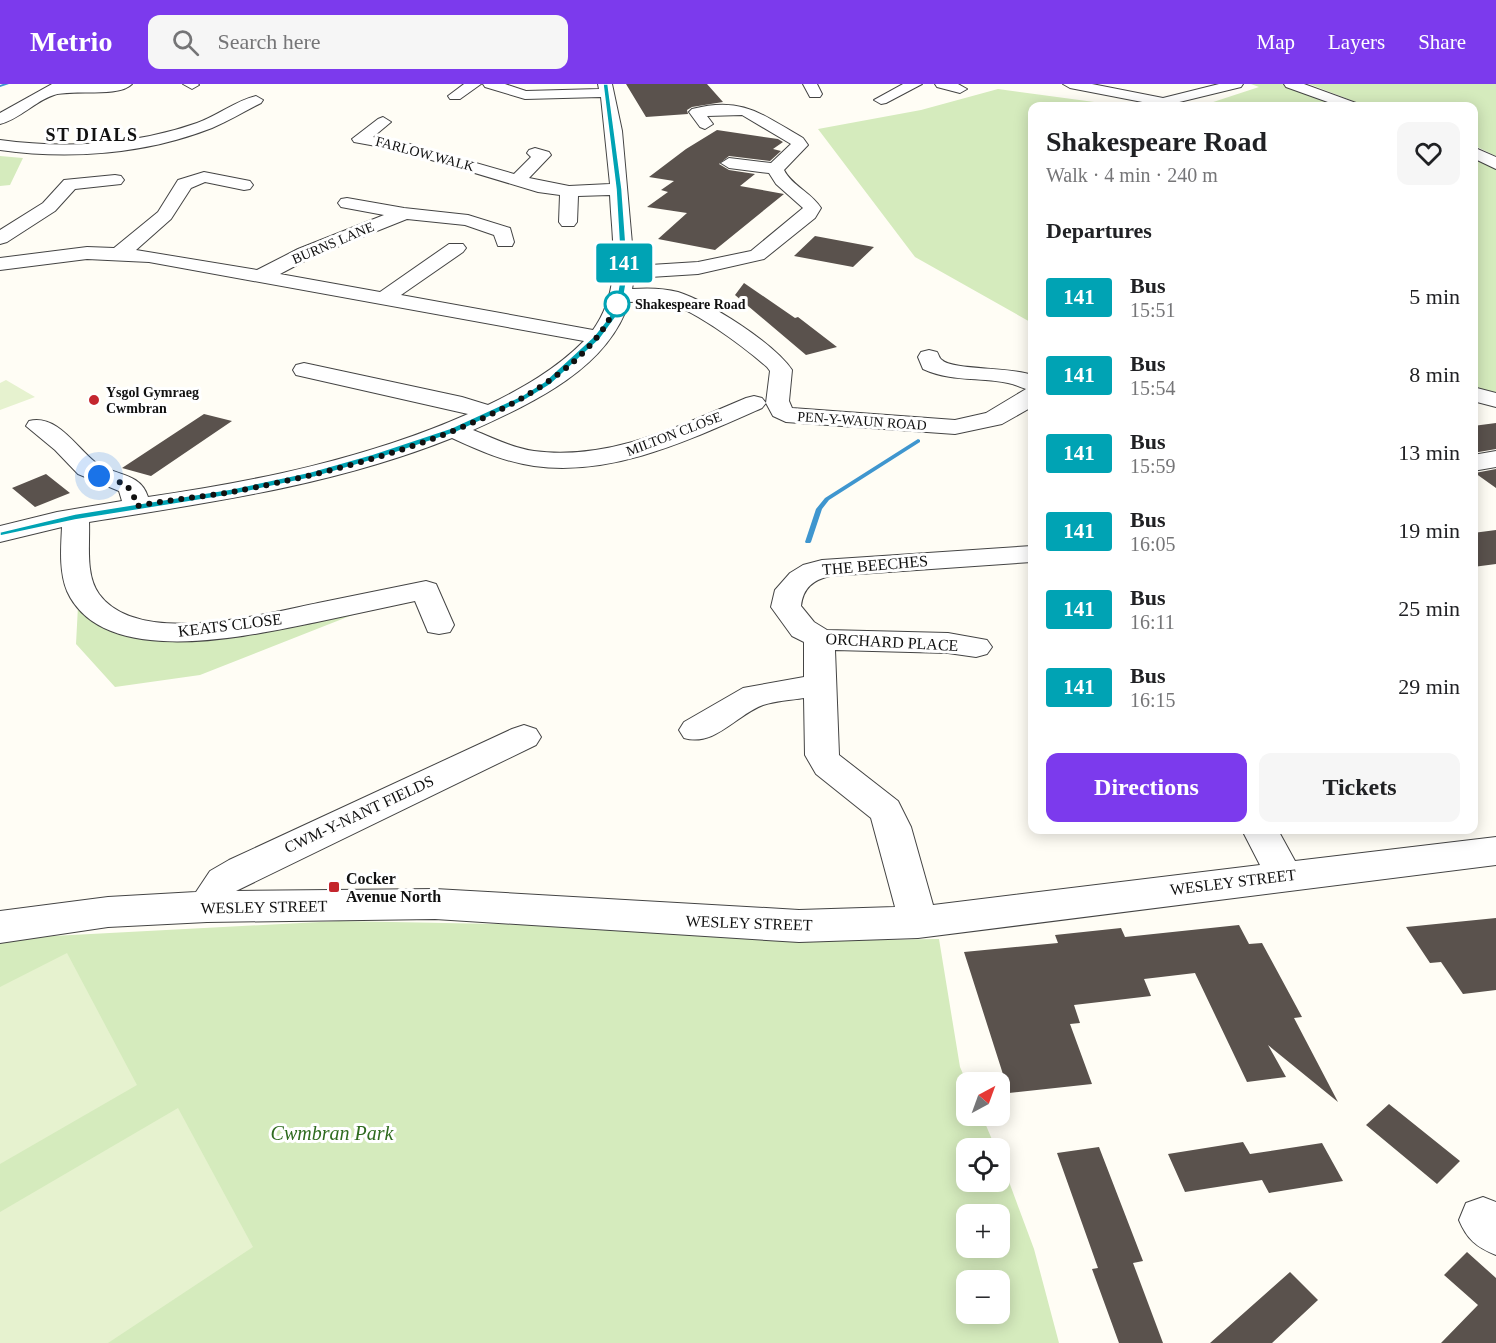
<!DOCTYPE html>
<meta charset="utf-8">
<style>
:root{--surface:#fff;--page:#f6f6f6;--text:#202124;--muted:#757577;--accent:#7c3aed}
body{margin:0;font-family:Georgia,serif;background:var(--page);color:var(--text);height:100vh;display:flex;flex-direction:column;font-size:22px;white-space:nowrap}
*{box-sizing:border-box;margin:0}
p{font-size:20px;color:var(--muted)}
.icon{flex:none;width:33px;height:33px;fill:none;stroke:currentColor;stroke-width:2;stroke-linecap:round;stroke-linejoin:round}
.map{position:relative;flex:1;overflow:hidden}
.details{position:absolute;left:1028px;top:18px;width:450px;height:732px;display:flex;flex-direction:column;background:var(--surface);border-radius:12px;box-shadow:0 3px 15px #0003}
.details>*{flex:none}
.badge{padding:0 12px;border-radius:4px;font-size:21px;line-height:39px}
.needle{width:39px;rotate:41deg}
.fabs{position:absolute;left:956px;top:988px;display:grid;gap:12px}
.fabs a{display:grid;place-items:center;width:54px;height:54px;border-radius:12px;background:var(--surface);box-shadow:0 3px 15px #0003;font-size:30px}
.you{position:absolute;width:30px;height:30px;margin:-15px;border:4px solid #fff;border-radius:50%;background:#1a73e8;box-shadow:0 0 0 9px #1a73e833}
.map>.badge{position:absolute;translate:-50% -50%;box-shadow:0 0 0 3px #fff}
h2{padding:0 18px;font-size:22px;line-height:54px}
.round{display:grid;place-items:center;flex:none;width:63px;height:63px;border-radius:12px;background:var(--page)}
.head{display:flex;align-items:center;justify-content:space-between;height:102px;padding:0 18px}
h1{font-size:28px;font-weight:800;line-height:45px}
.action{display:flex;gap:12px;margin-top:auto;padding:12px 18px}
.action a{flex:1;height:69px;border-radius:12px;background:var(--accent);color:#fff;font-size:24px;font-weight:800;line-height:69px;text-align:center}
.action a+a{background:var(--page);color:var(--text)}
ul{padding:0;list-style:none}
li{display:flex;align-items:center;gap:18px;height:78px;padding:0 18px}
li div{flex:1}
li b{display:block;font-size:22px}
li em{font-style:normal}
li .badge{min-width:66px;font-weight:700;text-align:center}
header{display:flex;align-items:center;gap:36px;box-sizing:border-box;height:84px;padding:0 30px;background:var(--accent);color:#fff}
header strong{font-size:28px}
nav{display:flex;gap:33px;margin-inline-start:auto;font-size:21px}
.search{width:420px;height:54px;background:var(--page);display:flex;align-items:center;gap:15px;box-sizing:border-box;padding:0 21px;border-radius:12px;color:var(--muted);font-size:22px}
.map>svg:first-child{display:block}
.green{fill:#d5ebbd;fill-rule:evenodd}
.pitch{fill:#e6f2cf}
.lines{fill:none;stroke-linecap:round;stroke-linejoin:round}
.stream{fill:#3f96cf;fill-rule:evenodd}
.building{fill:#5a524d}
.minor-casing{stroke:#444;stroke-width:2}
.minor{fill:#fff;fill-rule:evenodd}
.line{fill:#00a3b4;stroke:#fff;stroke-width:1.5}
.walk{stroke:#111;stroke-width:6;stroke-dasharray:0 10.8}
.stop-dot{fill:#fff;stroke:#00a3b4;stroke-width:3}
.poi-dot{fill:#c4262e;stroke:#fff;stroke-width:2}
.labels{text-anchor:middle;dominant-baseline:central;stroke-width:6;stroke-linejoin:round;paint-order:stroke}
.far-street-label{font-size:14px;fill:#111;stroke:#fff}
.far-stop-label{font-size:14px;font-weight:bold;fill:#111;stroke:#fff;text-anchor:start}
.far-poi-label{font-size:14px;font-weight:bold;fill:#111;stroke:#fff;text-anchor:start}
.street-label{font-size:16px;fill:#111;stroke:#fff}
.poi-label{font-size:16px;font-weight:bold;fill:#111;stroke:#fff;text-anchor:start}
.far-district-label{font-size:18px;font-weight:bold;letter-spacing:1.5px;fill:#111;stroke:#fff}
.near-park-label{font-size:20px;font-style:italic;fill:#2f6b1f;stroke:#fff}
</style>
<header>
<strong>Metrio</strong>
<div class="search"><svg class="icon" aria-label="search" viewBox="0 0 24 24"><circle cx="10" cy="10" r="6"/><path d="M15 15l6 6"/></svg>Search here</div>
<nav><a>Map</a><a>Layers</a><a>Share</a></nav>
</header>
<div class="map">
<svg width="1496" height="1259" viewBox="0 0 1496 1259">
<rect width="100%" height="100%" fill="#fffdf5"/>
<path class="green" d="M1251,0H1286L1346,22H1201L1259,3Z
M1309,0H1496V72L1473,61V22H1366Z
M998,5L1124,22H1032V239L915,173L818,45L921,26Z
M1473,71L1496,82V311L1473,306Z
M0,72L23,74L10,101L0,102Z
M89,518L128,548L360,528L200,591L115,603L76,560L78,522Z
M339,837L545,841L796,857L939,855L960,983L967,999L966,1032H982L996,1065H966V1098H999V1071L1034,1165L1059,1259H0V857L15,854ZM966,1131H999V1164H966ZM966,1197H999V1230H966Z"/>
<path class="pitch" d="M6,296L35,313L0,326V299Z
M67,869L137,1001L0,1080V903Z
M178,1024L253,1163L108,1259H0V1128Z"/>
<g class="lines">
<path class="stream" d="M3,0H9L0,3V1Z
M918,355L920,356V358L829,416L822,425L811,458L810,459H806L805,458L816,425L825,414Z"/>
</g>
<path class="building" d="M626,0H707L723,18L692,23L687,26L688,30L646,33Z
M717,46L778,55L783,58L773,65L781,67L770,77L729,72L719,80L729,86L755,90L740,102L784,110L715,166L658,155L687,129L647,123L668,108L661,106L674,97L649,93L686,65Z
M815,152L874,163L853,183L794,172Z
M744,199L795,234L798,233L837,263L806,271L735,211Z
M204,330L232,337L151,392L122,384Z
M1496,339V365L1473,369V342Z
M1496,385V404L1475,389Z
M46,390L70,409L35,423L12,404Z
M1496,446V480L1473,483V449Z
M1496,834V906L1463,910L1441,878L1430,879L1406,843Z
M1239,841L1249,860L1262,859L1302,933L1294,934L1338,1018L1268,961L1286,993L1247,998L1195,889L1144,895L1151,912L1074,921L1080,939L1070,940L1092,1000L1009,1009L964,868L1058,859L1055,851L1121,844L1125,853Z
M1389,1020L1460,1077L1437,1100L1366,1041Z
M1243,1058L1250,1070L1322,1059L1343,1097L1269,1109L1262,1096L1185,1108L1168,1070Z
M1099,1063L1143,1177L1133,1179L1163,1259H1119L1092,1185L1098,1184L1057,1069Z
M1467,1168L1496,1194V1259H1441L1478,1221L1444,1191Z
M1290,1188L1318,1216L1272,1259H1210Z"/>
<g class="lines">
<g class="minor-casing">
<path id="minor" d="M52,0H132C119,14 72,5 54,11C35,17 20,35 0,40V29Z
M183,0H198L199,1L192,5Z
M464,0H481L460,15H450L448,12Z
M483,0H505L526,7L599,5L598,0H612L622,47L634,182L698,178L751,167L803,124L776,100L769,89L729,84L721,79L729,74L771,79L791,60L742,31L707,32L713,40L705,45L700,43L689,28L692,25C742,12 761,30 803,54L808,61L784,86C792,102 811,108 821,124L815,134L764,175L698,190L634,194L632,205C647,204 663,204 678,208C709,218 774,259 792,286L789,317L792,324L955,336L986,329L1026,305C1020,303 1014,300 1008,299C978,293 951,298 923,285L918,273L921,268L929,266L937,268C939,271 939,274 942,276C951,286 1011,283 1032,291V323L1002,340L955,350L786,338L773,332L766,319L762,324C691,355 614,393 534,382C505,378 478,366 452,354C335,401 212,418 89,438C90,460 85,491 99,510C138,564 264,530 318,519C354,512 390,504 426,497L436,500L454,541L450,548L439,550L428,548L415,517C382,524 350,531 317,538C252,551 103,587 67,507C59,487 61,464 62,443L0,458V442L57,428L122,417L119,407L78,390L55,366L26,342L29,337C57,330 76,363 95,378C112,392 140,387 148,413C257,397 366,375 468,330L296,291L293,286L296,281L304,279L462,313L488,321C523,304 556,285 584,257L149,178L87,175L0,186V174L87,163L114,164L158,128L178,96L204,88L250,97L253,101L250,105L244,106L205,98L191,104L171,135L136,166L257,186L298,165L384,131L341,123L338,119L341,115L347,114L404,124L468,131L510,144L514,158L512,162H498L494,151L465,141L407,135L312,173L280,190L380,208L449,160H463L466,164L463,168L401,211L593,246C623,204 612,158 610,111L578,112L577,138L574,142H562L559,138L560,111L538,108L398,66L354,58L352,55L378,35L383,33L391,38L373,53L406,59L514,90L531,73L527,69L529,66L535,64L549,68L551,71L529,94L569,102L610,100L601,13L525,15L485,3ZM660,217C689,221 744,263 767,283L770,287L766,319L762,314L754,312L746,314C679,342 609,377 534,367C513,364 493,354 473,346C532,319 608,285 629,218Z
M803,0H817L822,10L820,13H810Z
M903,0H922L886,19L881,20L874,16Z
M935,0H958L967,5L960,9L937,3Z
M1063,0H1092L1163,14L1219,0H1243L1241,3L1163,22L1070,4Z
M1284,0H1304L1356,19L1358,22H1339L1286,3Z
M256,12L263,16L261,19C245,27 229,37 212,44C146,70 70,76 0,66V56C65,65 135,61 197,39C217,32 235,17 256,12Z
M1473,63L1496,73V85L1473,74Z
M115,91L121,92L124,96L121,100L75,105L55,127L7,158L0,160V146L43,119L64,96Z
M1473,303L1496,309V323L1473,317Z
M1496,367V383L1473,387V371Z
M1032,462V478L830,492C813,496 803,504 801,522L814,538L827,546L948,549L987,556L992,563L987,570L976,573L948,569L835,566L839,671L898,717L911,743L933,821L1260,781L1242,746H1278L1295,777L1496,753V781L918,854L799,858L435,835L207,838L108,843L0,859V827L108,813L196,808L210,787L229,776L512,645L524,641L536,645L541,653L536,661L236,807L435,805L799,826L895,823L871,734L816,690L805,671L804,614C791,616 775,617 763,621C736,631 715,663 684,654L679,646L684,638L743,604L804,593V558L792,552L771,523L775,506L790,489L803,481L822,476Z
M1483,1113L1496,1118V1171C1476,1163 1467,1155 1459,1136L1466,1119Z"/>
</g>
<use href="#minor" class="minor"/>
</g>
<path class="line" d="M603,0H608L622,105L628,189L624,212L616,233L600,255L550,301L527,315L457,348L380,374L315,393L231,411L75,436L0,452V448L75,430L231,405L310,388L373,370L451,344L521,312L544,298L594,252L609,233L617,212L621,189L616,105Z"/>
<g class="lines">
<path class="walk" d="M99,392C122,399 130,397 137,422C168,416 200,413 232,408C343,387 574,333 618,217L617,220"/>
</g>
<circle class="stop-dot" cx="617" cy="220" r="12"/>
<g class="poi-dot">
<circle cx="94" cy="316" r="6"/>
<rect x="328" y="797" width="12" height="12" rx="3"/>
</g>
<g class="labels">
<g class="far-street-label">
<text transform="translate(425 70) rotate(15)">FARLOW WALK</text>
<text transform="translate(333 159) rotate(-23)">BURNS LANE</text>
<text transform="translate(862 337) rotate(4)">PEN-Y-WAUN ROAD</text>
<text transform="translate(674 350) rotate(-21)">MILTON CLOSE</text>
</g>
<g class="far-stop-label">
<text x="635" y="220">Shakespeare Road</text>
</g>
<g class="far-poi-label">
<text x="106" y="308">Ysgol Gymraeg<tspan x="106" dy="16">Cwmbran</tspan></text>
</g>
<g class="street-label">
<text transform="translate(875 481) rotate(-5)">THE BEECHES</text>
<text transform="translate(230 541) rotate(-7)">KEATS CLOSE</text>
<text transform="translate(892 558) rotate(3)">ORCHARD PLACE</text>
<text transform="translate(359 730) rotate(-25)">CWM-Y-NANT FIELDS</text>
<text transform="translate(1233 798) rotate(-7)">WESLEY STREET</text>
<text transform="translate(264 823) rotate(-1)">WESLEY STREET</text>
<text transform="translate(749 839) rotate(2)">WESLEY STREET</text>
</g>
<g class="poi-label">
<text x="346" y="794">Cocker<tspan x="346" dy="18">Avenue North</tspan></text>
</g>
<g class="far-district-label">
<text x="92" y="51">ST DIALS</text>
</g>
<g class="near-park-label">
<text x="332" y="1049">Cwmbran Park</text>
</g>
</g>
</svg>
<div class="fabs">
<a><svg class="needle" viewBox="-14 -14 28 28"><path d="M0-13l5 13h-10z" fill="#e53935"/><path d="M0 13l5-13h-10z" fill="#757577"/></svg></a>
<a><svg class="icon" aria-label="locate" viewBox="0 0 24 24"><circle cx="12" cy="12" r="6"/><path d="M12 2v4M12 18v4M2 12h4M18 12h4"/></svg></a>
<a>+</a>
<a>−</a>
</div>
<div class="you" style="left:99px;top:392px"></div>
<b class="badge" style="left:624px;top:179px;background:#00a3b4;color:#fff">141</b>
<section class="details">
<div class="head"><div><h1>Shakespeare Road</h1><p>Walk · 4 min · 240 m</p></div><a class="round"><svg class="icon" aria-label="heart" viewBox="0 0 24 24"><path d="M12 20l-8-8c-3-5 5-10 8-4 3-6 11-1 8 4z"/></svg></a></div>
<h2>Departures</h2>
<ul>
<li><span class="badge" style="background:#00a3b4;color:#fff">141</span><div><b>Bus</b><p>15:51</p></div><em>5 min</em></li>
<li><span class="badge" style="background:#00a3b4;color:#fff">141</span><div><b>Bus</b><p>15:54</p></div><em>8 min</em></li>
<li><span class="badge" style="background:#00a3b4;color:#fff">141</span><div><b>Bus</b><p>15:59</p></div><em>13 min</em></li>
<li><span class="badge" style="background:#00a3b4;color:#fff">141</span><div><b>Bus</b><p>16:05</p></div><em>19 min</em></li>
<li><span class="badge" style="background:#00a3b4;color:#fff">141</span><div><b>Bus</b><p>16:11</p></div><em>25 min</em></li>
<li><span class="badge" style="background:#00a3b4;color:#fff">141</span><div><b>Bus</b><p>16:15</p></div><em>29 min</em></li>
</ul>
<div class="action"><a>Directions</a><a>Tickets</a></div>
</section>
</div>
